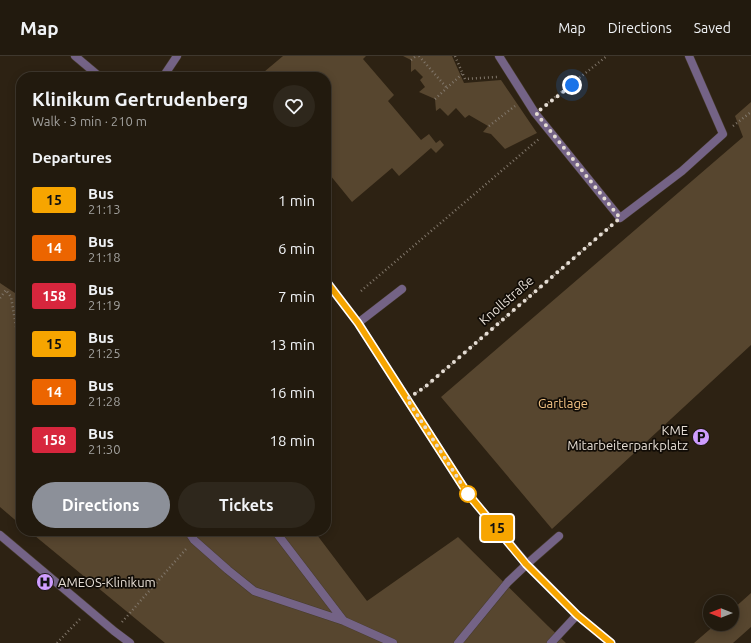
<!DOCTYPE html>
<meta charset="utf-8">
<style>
:root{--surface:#221a0e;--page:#2e271c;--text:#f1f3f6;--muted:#a2a19e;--line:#3f382e;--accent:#8c9099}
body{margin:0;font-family:Ubuntu,sans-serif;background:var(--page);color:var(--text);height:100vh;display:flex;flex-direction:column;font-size:15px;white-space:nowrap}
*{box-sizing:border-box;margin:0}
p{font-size:13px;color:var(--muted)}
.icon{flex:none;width:22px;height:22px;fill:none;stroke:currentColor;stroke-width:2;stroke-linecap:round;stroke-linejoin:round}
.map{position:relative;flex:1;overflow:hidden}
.panel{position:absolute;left:16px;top:16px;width:315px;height:464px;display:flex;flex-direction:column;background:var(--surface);border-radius:16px;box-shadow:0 2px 10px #0003,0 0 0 1px var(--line)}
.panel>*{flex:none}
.badge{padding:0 8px;border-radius:3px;font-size:14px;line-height:26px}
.needle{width:26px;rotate:270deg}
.controls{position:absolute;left:703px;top:539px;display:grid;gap:8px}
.controls a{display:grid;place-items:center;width:36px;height:36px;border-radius:50%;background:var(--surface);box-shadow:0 2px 10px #0003,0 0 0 1px var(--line);font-size:20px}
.you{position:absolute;width:20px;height:20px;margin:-10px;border:3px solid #fff;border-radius:50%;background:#1a73e8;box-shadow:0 0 0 6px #1a73e833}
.map>.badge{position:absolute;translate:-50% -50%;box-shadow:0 0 0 2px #fff}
h2{padding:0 16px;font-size:15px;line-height:36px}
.round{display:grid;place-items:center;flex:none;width:42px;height:42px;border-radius:21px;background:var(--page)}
.head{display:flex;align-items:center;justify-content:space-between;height:68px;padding:0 16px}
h1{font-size:19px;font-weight:700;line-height:30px}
.button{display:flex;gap:8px;margin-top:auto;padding:8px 16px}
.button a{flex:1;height:46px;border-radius:24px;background:var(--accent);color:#fff;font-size:16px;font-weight:700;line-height:46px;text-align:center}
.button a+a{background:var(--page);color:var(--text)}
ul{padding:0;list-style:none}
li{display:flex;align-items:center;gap:12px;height:48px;padding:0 16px}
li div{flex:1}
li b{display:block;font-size:15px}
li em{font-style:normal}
li .badge{min-width:44px;font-weight:700;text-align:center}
header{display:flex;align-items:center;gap:24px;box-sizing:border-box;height:56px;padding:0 20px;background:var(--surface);border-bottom:1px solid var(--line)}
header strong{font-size:19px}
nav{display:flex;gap:22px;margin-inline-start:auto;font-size:14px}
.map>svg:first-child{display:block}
.green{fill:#57462f}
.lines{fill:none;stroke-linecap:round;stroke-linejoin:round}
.service-casing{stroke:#473c2e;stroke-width:9}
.minor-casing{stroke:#473c2e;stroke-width:9}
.tertiary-casing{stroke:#473c2e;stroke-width:9}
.path{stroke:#82786c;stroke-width:2.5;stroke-dasharray:1 3;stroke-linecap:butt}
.service{stroke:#746386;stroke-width:8}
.minor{stroke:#746386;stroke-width:8}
.tertiary{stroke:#746386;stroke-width:8}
.line-casing{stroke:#fff;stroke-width:9}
.line{stroke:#f7a500;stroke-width:6}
.walk{stroke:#e5ddd4;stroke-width:4;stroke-dasharray:0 7.2}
.stop-dot{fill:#fff;stroke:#f7a500;stroke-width:2}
.labels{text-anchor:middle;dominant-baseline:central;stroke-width:3.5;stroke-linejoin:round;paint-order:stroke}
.street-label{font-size:13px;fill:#e5ddd4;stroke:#110c06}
.park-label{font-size:13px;fill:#f5c585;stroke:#110c06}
.poi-label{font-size:13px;fill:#e5ddd4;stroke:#110c06;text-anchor:end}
</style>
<header>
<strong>Map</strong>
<nav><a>Map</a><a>Directions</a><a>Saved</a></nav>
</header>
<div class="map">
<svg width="751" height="587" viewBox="0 0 751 587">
<rect width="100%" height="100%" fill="#2d2213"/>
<path class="green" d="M283,0H366L363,3L394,39L388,45L421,84L429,78L436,87L440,84L444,89L436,97L431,92L399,120L392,112L352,146L330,119L326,122V21H258Z
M403,0H452L464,27L501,24L537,77L505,93L491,78L483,76L488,70L469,59L465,62L456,52L448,60L440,52L436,55L435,43L419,36L425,31L420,24L423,21L415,13L411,16V4Z
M751,46V289L552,473L441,341L743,81L735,60Z
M0,227L21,241V469L0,451Z
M29,475H314L367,545L458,481L548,570L566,587H165Z
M751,537V571L733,587H694L716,568H732V554Z"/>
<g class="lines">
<g class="service-casing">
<path id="service" d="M358,267L402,233
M188,475L194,484L228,514L254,535L344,565L393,587
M275,475L343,564
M0,479L114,575L130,587
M527,508L559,480
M551,587L577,559"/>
</g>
<g class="minor-casing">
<path id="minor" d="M499,0L535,57L620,162L682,115L723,78L689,0
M163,21L177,0
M458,587L508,526L527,508"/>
</g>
<g class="tertiary-casing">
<path id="tertiary" d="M75,0L100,21
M326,225L358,267L468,438L527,508L577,559L611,587"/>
</g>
<path class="path" d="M419,0L447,32
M455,0L465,23L497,21
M411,4L416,0
M435,43L462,18
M545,49L607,0
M489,70L515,50
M733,70L751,56
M361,235L540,82
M0,242L6,234L11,241L18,282L21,286
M417,336L425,331L611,170
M122,566L186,493
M57,587L80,563"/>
<use href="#service" class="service"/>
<use href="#minor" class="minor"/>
<use href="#tertiary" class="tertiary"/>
</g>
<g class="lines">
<g class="line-casing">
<path id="line" d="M326,225L358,267L468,438L526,508L577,559L611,587"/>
</g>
<use href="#line" class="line"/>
<path class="walk" d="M468,438L407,343L425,331L620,162L536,57L572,29"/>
</g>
<defs>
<g id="parking-disc" transform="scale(0.9)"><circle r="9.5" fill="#cf9dff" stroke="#110c06"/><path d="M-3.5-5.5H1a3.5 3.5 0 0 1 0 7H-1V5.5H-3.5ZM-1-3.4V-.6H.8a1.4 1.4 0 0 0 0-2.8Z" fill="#111"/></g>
<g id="hospital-disc" transform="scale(0.9)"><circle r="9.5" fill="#cf9dff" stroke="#110c06"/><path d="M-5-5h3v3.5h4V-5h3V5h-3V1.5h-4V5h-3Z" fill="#111"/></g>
</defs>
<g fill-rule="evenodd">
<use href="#parking-disc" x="701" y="381"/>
<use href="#hospital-disc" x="45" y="526"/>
</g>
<circle class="stop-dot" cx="468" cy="438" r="8"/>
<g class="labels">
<g class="street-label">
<text transform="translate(506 244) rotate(-41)">Knollstraße</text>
</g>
<g class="park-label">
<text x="563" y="347">Gartlage</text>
</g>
<g class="poi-label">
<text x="688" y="374">KME<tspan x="688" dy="15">Mitarbeiterparkplatz</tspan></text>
<text x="58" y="526" text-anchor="start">AMEOS-Klinikum</text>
</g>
</g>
</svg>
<div class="controls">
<a><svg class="needle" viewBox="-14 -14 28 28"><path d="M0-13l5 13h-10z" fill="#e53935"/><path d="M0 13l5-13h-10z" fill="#a2a19e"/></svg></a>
</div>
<div class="you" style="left:572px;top:29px"></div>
<b class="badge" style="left:497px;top:472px;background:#f7a500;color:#111">15</b>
<section class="panel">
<div class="head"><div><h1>Klinikum Gertrudenberg</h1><p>Walk · 3 min · 210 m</p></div><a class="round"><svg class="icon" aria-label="heart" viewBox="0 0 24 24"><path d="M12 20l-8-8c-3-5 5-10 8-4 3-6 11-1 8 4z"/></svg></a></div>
<h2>Departures</h2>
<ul>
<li><span class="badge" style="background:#f7a500;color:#111">15</span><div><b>Bus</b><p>21:13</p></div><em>1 min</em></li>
<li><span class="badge" style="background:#ec6500;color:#fff">14</span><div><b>Bus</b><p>21:18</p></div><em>6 min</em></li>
<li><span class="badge" style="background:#d7263d;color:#fff">158</span><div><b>Bus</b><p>21:19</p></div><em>7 min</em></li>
<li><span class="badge" style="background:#f7a500;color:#111">15</span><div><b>Bus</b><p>21:25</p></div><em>13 min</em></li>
<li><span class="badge" style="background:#ec6500;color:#fff">14</span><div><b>Bus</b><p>21:28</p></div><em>16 min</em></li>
<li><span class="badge" style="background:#d7263d;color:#fff">158</span><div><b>Bus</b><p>21:30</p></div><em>18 min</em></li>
</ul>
<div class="button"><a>Directions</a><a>Tickets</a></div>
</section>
</div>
